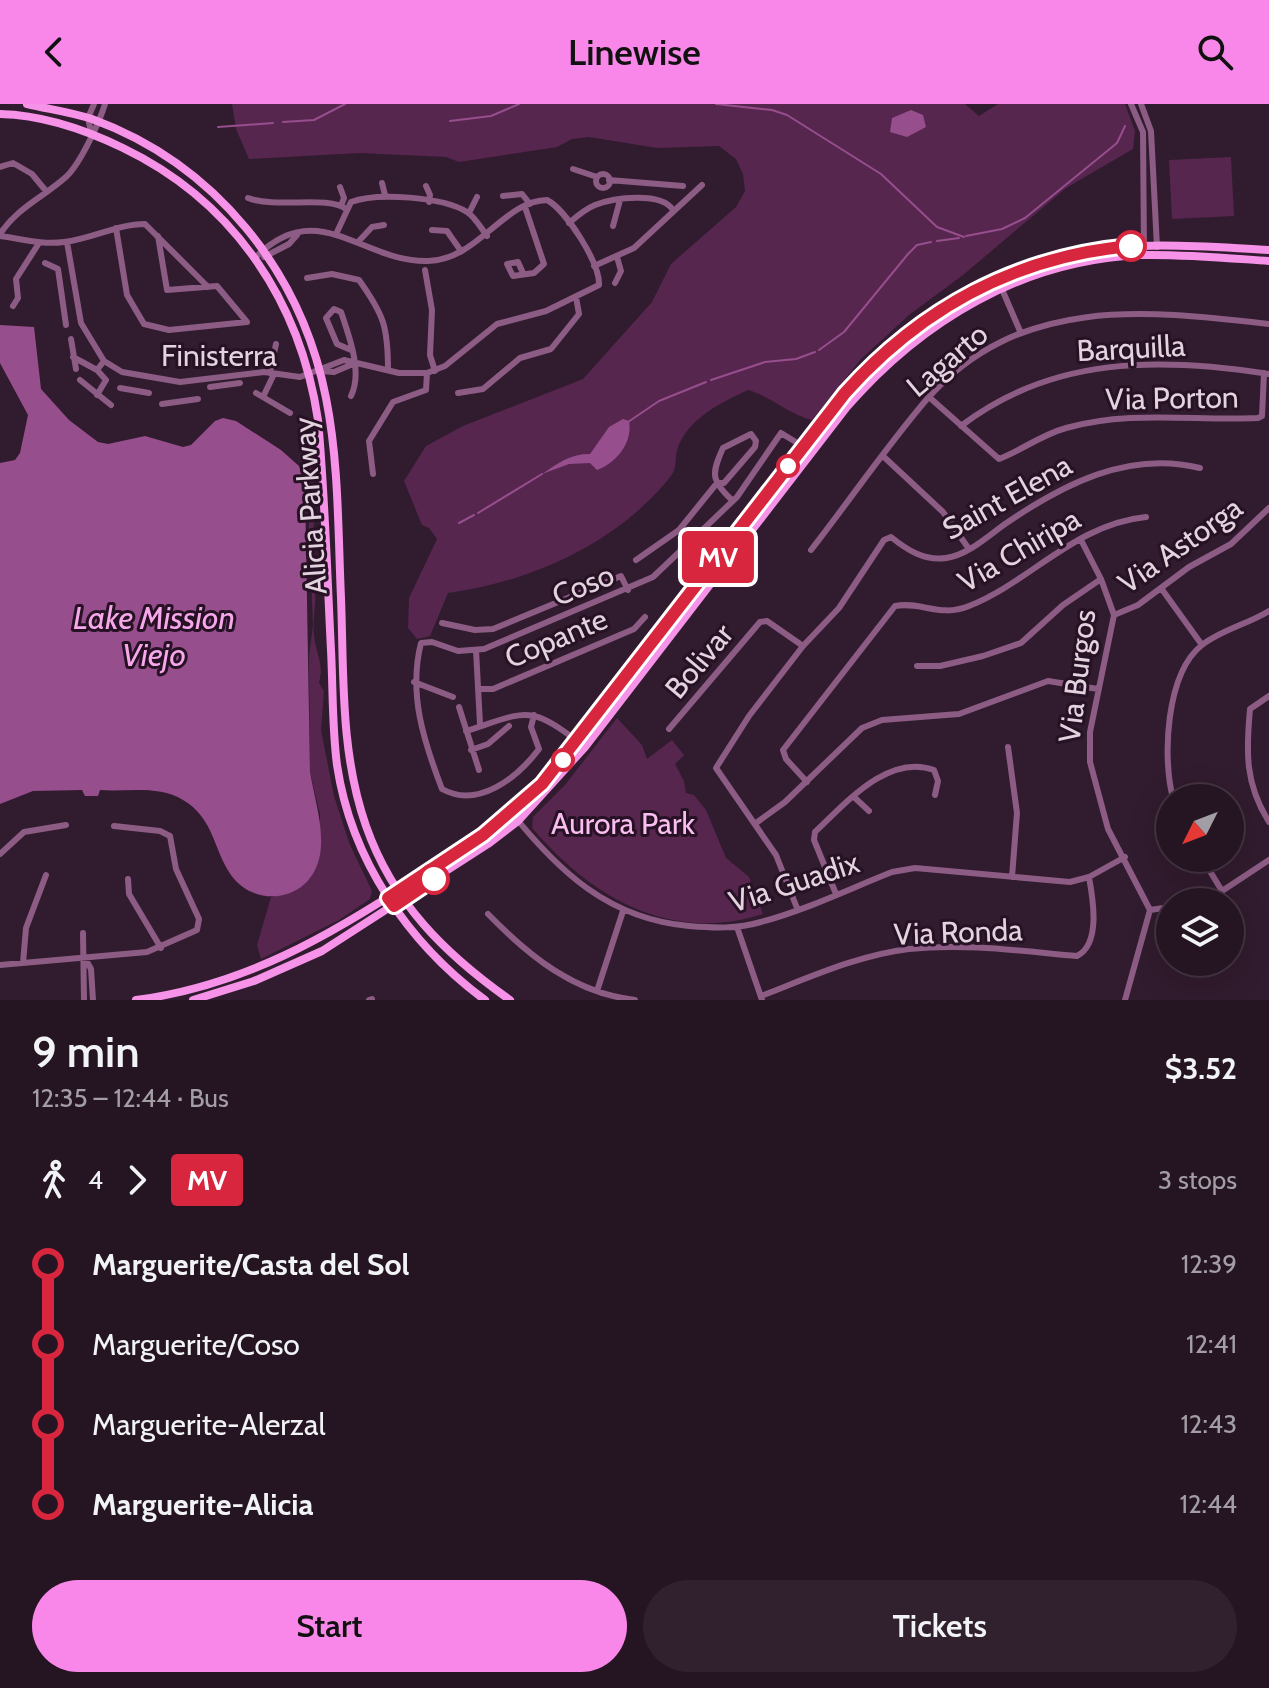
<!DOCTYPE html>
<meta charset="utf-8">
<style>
:root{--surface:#251422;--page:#31212f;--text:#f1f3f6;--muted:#a39ea5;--line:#423340;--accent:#f987e9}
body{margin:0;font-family:Cabin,sans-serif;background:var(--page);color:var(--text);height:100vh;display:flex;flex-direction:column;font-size:30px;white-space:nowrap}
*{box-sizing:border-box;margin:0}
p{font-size:26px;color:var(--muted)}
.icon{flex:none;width:44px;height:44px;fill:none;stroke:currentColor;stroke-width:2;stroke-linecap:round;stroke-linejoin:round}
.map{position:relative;height:896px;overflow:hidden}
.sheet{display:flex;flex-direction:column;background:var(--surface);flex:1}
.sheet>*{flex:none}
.badge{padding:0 16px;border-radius:6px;font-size:28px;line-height:52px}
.needle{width:52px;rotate:228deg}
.controls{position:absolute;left:1156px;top:680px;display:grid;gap:16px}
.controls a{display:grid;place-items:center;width:88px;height:88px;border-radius:50%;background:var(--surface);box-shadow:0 8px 32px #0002,0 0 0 2px var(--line);font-size:40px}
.map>.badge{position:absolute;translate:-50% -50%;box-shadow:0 0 0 4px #fff}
.legs{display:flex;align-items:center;gap:12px;height:88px;padding:0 32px;font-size:26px}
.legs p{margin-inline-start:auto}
.headline{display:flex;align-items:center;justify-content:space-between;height:136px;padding:0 32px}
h1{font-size:44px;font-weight:600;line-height:60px}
.button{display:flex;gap:16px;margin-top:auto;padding:16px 32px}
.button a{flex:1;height:92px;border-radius:48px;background:var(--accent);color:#111;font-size:32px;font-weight:600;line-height:92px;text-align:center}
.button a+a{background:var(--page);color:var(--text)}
ul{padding:0 32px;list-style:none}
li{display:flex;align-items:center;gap:28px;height:80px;font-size:30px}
li i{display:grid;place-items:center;width:12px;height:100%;margin:0 10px;background:currentColor}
li i::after{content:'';width:20px;height:20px;margin:-10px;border:6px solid;border-radius:50%;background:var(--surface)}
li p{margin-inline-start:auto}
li:first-child i{background:linear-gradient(#0000 50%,currentColor 0)}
li:last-child i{background:linear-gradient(currentColor 50%,#0000 0)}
header{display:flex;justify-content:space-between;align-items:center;height:104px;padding:0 32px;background:var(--accent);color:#111;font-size:36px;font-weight:600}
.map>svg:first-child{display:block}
.green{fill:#56264f}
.water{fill:#974e8d}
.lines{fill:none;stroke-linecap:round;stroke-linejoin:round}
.stream{stroke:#974e8d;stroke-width:2}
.minor{stroke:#8c5c84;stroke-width:6}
.major{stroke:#f692e7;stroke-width:8}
.line-1-casing{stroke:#fff;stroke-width:18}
.line-1{stroke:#d7263d;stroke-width:12}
.stop-1-dot{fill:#fff;stroke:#d7263d;stroke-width:4}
.labels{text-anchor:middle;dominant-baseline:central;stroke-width:6;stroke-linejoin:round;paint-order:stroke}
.street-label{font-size:30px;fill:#e2d3df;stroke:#271124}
.park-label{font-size:30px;fill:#f9bdef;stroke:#271124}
.water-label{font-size:32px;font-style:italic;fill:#f7a8eb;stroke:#271124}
</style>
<header><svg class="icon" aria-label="back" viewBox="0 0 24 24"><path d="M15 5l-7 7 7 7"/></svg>Linewise<svg class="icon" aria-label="search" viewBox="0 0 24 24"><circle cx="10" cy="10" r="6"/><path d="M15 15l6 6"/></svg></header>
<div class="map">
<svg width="1269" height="896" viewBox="0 0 1269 896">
<rect width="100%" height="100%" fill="#311b2e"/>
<path class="green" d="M232,0H965L979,12L998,0H1125L1135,27L1133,45L1066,84L963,171L909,211L861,255L812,316C788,310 772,293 748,286C722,298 689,314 678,343C674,352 678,363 671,372C618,439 531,478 448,489L430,532L417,535L408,524L409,494L437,435L429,424L422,421L404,377L426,342L463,322L583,275L652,198L671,160L736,103L745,87L743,70L736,55L719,42L657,44L589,33L572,35L557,43L459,58L446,53L360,49L249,55L236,25Z
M1231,53L1234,112L1172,115L1169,56Z
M311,329L316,400L312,437L319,476L315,480C317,497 312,516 314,532C317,554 324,559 319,579L324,587L321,626L334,692L350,741L372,787L370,795L339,816L261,855L257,841L271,793L294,787L305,779L319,756L320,710L310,668L309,552L313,521L307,377L299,353Z
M617,614L642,641L647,655L672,636L684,651L675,660L684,677L686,689L694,691L706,706L726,754L749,773L763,810C669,840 591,793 532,724L533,713L565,681Z"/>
<path class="water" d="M911,6L923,11L926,23L907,33L890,28L892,14Z
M0,221L34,223L41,285L69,316L98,338L108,340L145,332L183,343L191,341L215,317L223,314L236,317L281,346L299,362L305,383L310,668C316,704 336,756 301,783C279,799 247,794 231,771C213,745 214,714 183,696C159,681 127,688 100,686L98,692H85L82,686L33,687L0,700V359L15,356L20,349L28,311L0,259Z
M623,315L629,317C633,339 616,359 597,366L590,359L569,360L542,370C560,358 570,350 590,350L609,323Z"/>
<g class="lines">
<path class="stream" d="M716,0L772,6L787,11L881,70L937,123L964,133
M450,17L491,12L519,0
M283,18L314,16L345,0
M218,23L273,19
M966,132L1002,125L1025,114L1117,39L1125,22
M937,137L959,134
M819,246L844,228L908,150L917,141L931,138
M711,276L765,258L796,255L815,248
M628,318L659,297L706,278
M478,409L542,370
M459,419L474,411"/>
<path class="minor" d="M1131,0L1143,28L1144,146
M1141,0L1151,27L1157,143
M91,28L88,14L94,0
M0,63L13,59L32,70L46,87
M573,65L597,73
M596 77a7 7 0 1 1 14 0a7 7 0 1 1-14 0Z
M609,76L683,82
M382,79L385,91
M426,82L430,91L429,98
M340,83L344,94L341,102
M503,92L522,90L530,100
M248,94C277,105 327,91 346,105
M469,109L477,93
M569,119C577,112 585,105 595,101C613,94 661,87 673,106
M613,122L620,96
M116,124L127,191L144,220L169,226L247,218L217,182L167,186L158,132
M432,126L447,127L461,147
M337,128L351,98C377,88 443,93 467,108C475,113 481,124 487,132
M0,130C18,103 44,93 67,72C81,58 99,19 105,0
M0,132C22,135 42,141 64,138C92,135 117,120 145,120L208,183
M67,138L81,219L104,257L122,268L180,278L264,268L300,273L344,256L399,269H427L445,262L497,220L546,207L599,181C600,159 566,106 547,96C503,97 478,156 428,157C363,159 318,91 256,153
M358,138L372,123L384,121
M264,153L289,140L297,131
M45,159L58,165L66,221
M594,162L634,144L702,81
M425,166L432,206L430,251L435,267
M523,169L518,158L507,160L513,172L534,169L544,160L525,103
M307,174L332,170L359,176C384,211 388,223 388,266
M615,179L621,167L617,153
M1001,183L1020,227
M13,202L18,194L16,175L39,139
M71,235L76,265
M351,246L337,240L326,214L334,205L341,208C349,232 363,268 351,292
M73,253L97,266
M320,267L334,268L353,260
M270,269L276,240
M80,276L111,301
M210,283L240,279
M120,284L149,289
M256,289L290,309
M458,289L483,285L520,254L551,245L579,210L576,193
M97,291L106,276L97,266L104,257
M263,293L274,270
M929,293L999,355C1022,346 1041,331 1066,324C1130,306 1193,317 1258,314L1262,312L1264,269
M162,300L198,295
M961,322C1052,252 1160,253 1269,270
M884,353L943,408L969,445
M373,370L369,337L393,298L426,286L427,269
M1081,436L1101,475L1114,511L1090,628V658L1108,725L1150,806L1125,896
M811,446C850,396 886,343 927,295C1019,191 1145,206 1269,220
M636,456L679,426L717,379H724L755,343L756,337L751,330L723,344C711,370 711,377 733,397
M1161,484L1202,541
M1114,511L1138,501L1189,463L1231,440L1269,404
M442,519L475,526L493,525L621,472L628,486
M476,546L480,620
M917,562H940L983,552L1021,539L1063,501L1101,475
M414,578L453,593
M478,585H493L634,525L645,513
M1269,592L1250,605C1246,648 1245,680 1269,718
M459,603L479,666
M534,611L531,623L539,645C517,674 478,705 442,685C424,638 408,590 421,539L432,538L458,547L484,545L653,473L737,393L781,329L812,348
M669,625L760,518L767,517L803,542
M466,627C529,607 528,599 585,643
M1008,643L1017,709L1012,773
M471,646L488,640L509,622
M807,678L786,655L783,646L895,502C921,497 940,514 969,502C1030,478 1075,420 1146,413
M854,693L869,707
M1173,694C1162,654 1166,569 1202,541C1221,526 1248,520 1269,507
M511,708C559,768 609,815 689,822C714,824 737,825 761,818C806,806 849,785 892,768L915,764L1070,778L1089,773L1125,753
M756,719L785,698L862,624L882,616L959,610L1048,577L1098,585
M0,750L24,728L66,721
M1202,754L1222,787
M128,775L129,790L161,844
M836,790L814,736L815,728C845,700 888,649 934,666L938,677L935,691
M1197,798L1222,787L1269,756
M797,804L776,751L716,664L749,612L803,542L839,504L884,436L891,433C907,446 924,457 946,454C968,451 988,432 1005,420C1062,381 1128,346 1200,364
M1150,806L1170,803
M488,810C529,852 574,889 635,896
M737,823L762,896
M83,829L84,896
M85,854L91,865L93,896
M23,859L26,824L46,771
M0,861L147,848L197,826L199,815L176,765L170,732L160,727L114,722
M597,887L623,807
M761,892C808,874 858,851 909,845C965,839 1021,847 1077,852C1101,840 1093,795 1089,773
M369,896L372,895"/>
<path class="major" d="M27,0C48,5 71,8 92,15C215,60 301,167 326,294C339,359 338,428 341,494C344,571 340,648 366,722C393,799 445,850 510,896
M0,10C44,11 84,25 123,44C233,97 300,196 318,316C325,392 327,469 331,546C333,584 332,623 337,661C351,756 409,840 485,896
M136,896C243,882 330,832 419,773C471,739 520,706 561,658L845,289C922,203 1024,147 1141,142C1184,140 1227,144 1269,146
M193,896L254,877L322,847L488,740L518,717L585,643L846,304C922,216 1023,156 1141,151C1184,150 1226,154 1269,157"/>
</g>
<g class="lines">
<g class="line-1-casing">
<path id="line-1" d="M434,775L394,802L388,794L483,731L542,680L845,289C921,204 1017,152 1131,142"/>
</g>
<use href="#line-1" class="line-1"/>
</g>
<g class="stop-1-dot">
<circle cx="1131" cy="142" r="14"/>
<circle cx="788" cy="362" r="10"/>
<circle cx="563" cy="656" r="10"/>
<circle cx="434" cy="775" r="14"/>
</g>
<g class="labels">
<g class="street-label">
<text transform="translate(1131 244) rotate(-3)">Barquilla</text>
<text x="219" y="251">Finisterra</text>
<text transform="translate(947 256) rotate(-40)">Lagarto</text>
<text transform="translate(1172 294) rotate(-1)">Via Porton</text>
<text transform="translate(1007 393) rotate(-29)">Saint Elena</text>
<text transform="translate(310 402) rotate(-94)">Alicia Parkway</text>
<text transform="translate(1180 441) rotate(-35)">Via Astorga</text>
<text transform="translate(1019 446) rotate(-30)">Via Chiripa</text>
<text transform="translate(583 481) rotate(-22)">Coso</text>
<text transform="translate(556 534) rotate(-23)">Copante</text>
<text transform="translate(699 557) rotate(-50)">Bolivar</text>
<text transform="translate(1077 572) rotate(-83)">Via Burgos</text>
<text transform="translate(794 778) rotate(-18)">Via Guadix</text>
<text transform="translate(958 828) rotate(-2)">Via Ronda</text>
</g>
<g class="park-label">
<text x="623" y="719">Aurora Park</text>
</g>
<g class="water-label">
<text x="154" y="513">Lake Mission<tspan x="154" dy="37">Viejo</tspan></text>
</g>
</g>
</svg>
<div class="controls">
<a><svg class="needle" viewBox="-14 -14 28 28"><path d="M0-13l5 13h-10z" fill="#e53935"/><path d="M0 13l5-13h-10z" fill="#a39ea5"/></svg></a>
<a><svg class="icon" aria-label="layers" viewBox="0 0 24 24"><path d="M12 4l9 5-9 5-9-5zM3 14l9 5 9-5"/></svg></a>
</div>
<b class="badge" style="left:718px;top:453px;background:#d7263d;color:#fff">MV</b>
</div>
<section class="sheet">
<div class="headline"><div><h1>9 min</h1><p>12:35 – 12:44 · Bus</p></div><b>$3.52</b></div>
<div class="legs"><svg class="icon" aria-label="walk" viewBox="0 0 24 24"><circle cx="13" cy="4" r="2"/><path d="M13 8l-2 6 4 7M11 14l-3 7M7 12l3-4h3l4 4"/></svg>4<svg class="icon" aria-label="forward" viewBox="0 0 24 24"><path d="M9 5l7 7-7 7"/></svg><b class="badge" style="background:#d7263d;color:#fff">MV</b><p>3 stops</p></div>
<ul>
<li><i style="color:#d7263d"></i><b>Marguerite/Casta del Sol</b><p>12:39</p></li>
<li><i style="color:#d7263d"></i><span>Marguerite/Coso</span><p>12:41</p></li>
<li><i style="color:#d7263d"></i><span>Marguerite-Alerzal</span><p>12:43</p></li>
<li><i style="color:#d7263d"></i><b>Marguerite-Alicia</b><p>12:44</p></li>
</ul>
<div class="button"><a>Start</a><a>Tickets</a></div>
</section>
